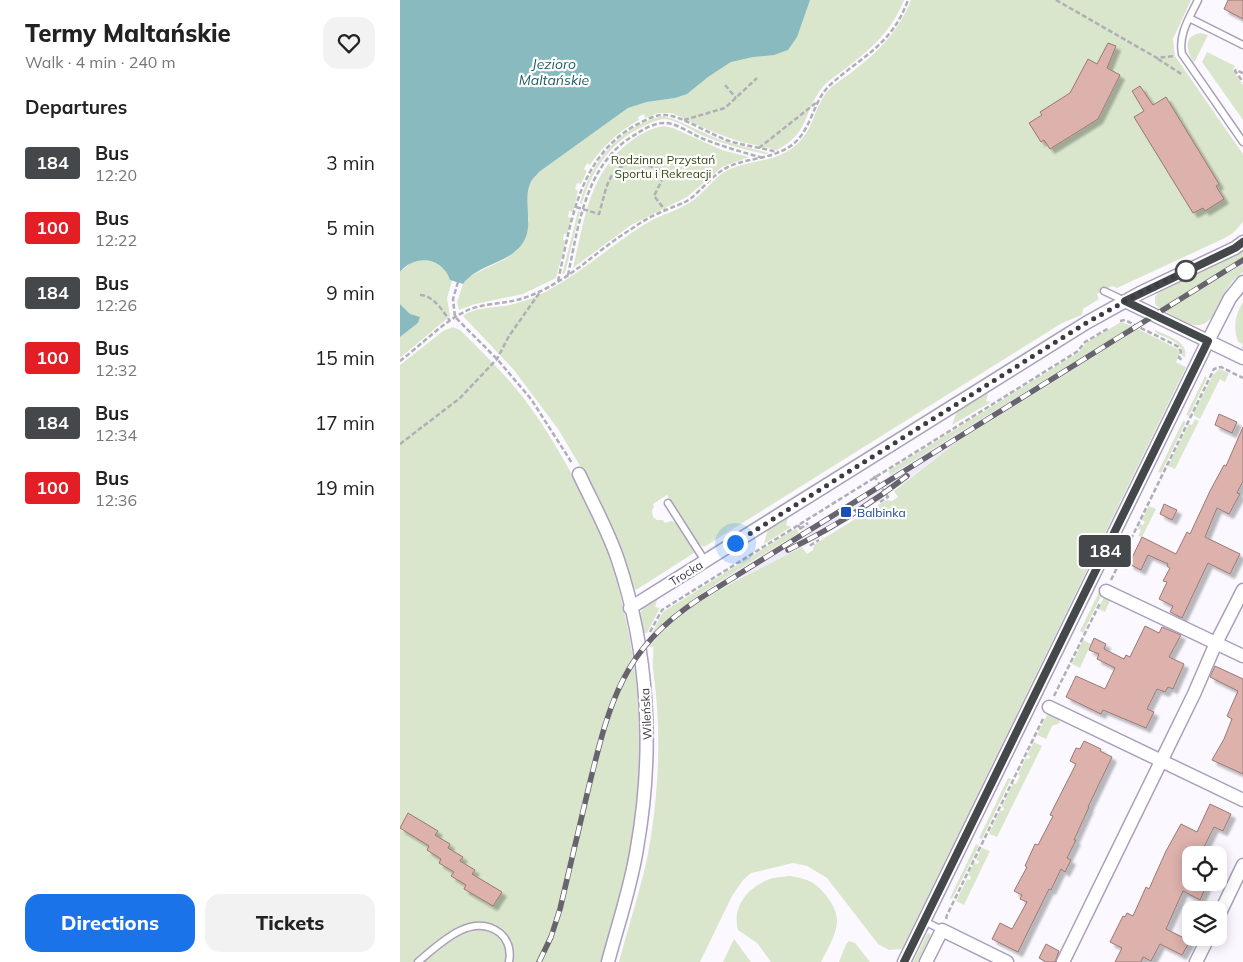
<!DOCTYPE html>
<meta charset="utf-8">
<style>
:root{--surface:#fff;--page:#f2f2f2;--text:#222;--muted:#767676;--accent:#1a73e8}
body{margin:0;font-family:Mulish,sans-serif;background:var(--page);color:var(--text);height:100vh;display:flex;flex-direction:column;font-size:19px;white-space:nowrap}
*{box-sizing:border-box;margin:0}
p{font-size:16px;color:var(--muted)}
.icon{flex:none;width:28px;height:28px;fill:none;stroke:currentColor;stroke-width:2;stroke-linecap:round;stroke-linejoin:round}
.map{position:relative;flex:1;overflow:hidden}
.details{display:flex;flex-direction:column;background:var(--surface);width:400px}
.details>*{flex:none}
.badge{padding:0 10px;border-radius:4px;font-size:18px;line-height:32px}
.fabs{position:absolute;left:782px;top:846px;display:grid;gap:10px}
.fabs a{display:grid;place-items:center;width:45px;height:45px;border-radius:10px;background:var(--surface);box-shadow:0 2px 12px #0003;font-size:25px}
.you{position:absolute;width:25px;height:25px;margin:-12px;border:4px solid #fff;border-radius:50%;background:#1a73e8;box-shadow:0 0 0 8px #1a73e833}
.map>.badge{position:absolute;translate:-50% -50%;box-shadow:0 0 0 2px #fff}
h2{padding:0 25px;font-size:19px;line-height:45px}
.round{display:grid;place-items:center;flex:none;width:52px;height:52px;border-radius:15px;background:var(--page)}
.overview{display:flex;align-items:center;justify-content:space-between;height:85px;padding:0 25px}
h1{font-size:24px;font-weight:800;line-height:38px}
.action{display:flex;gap:10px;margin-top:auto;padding:10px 25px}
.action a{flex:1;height:58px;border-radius:15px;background:var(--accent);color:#fff;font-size:20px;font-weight:800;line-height:58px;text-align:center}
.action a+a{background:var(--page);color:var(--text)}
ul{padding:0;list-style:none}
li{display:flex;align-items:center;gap:15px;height:65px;padding:0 25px}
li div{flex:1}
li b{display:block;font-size:19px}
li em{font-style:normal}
li .badge{min-width:55px;font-weight:700;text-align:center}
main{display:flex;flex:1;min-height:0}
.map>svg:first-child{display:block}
.built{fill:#efeaf9}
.green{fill:#dae6cc}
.water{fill:#89babf}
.building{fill:#ddb1ac;stroke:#9a7874;filter:url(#shadow)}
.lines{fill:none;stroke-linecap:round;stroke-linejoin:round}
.lane-casing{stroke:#a99fbc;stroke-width:9}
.street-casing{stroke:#a99fbc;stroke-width:15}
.path{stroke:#b0aeb6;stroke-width:2.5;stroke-dasharray:5 2.5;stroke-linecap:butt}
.lane{stroke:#fff;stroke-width:6}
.street{stroke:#fff;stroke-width:12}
.rail-casing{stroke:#67646e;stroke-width:5.5}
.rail{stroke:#fff;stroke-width:4;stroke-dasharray:11;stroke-linecap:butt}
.line-casing{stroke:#fff;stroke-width:11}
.line{stroke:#45484a;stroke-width:8}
.walk{stroke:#3d3945;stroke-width:5;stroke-dasharray:0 9}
.stop-dot{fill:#fff;stroke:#45484a;stroke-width:2.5}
.transit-dot{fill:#1a4fb4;stroke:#fff;stroke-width:2}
.labels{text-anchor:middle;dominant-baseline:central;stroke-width:4.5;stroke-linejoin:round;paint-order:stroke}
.park-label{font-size:12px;fill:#344711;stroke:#fff}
.transit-label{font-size:12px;fill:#164399;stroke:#fff;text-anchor:start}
.street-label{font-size:12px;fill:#3d3945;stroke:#fff}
.water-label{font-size:14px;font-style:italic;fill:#1c5f65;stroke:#fff}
</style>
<main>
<section class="details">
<div class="overview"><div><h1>Termy Maltańskie</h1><p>Walk · 4 min · 240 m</p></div><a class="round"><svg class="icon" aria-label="heart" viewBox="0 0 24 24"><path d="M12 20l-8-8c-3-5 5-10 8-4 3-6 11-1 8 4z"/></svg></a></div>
<h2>Departures</h2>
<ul>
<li><span class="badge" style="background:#45484a;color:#fff">184</span><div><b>Bus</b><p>12:20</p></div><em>3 min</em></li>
<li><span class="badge" style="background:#e31e24;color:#fff">100</span><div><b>Bus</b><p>12:22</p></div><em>5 min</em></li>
<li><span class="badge" style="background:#45484a;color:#fff">184</span><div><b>Bus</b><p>12:26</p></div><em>9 min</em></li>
<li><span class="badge" style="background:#e31e24;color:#fff">100</span><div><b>Bus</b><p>12:32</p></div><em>15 min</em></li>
<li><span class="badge" style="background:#45484a;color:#fff">184</span><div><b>Bus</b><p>12:34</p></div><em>17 min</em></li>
<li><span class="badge" style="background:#e31e24;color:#fff">100</span><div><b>Bus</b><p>12:36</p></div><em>19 min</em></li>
</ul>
<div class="action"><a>Directions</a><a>Tickets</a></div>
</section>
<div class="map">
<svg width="843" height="962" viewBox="0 0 843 962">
<defs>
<filter id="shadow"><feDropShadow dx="4.5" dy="4.5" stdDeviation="1" flood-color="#0004"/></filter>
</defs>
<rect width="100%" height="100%" fill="#fbf9ff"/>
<path class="built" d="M843,257V264L765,311L760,309Z
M732,326L737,329L557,442L490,493L482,480L556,433Z
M476,484L485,497L479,501L478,499L417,537L418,539L413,542L404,528L409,524L411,526L471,489V487Z
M399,533L407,545L330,583L307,597L271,624L249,647L248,641L251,635L281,608L328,576Z"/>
<path class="green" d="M382,0H504C492,31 470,50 445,69C436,76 425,82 419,92C402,118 409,132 377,150L338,141L313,132L272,113H258L245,118L244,114L238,117L239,120C219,131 203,146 190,165L187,163L184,169L187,171L181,184L177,183L175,189L178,191L173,212L169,211L168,217L172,218L167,234H164L163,240L166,241L156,278L123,294L75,304L59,310L57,302L63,284L68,277L105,259L117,250L129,221L126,201L130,183L139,172L228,108L247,102L275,98L331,62Z
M511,0H791L773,39L775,56L843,154V222L833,233L825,238L717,288L712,286L697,294L699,299L683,309L682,315L662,323L304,547L299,544L267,495L253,504L254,506L252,511L253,517L257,520H263L265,523L271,521L276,522L293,548L294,553L236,590L231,583L183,471L158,429L114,370L63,316C74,307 95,308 110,305C122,302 134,298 145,292C181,273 210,246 245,224C259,215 275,212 289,203C303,195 312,179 326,171C349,159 374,164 396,145C412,132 413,113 424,96C430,86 443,79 452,72C478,52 499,31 511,0Z
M801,33L808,35L794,63C786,51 783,35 801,33Z
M807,52L835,66L833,70L843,85V120L802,62Z
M263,116L276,120L320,140L369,153L366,154C344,150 324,144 304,136C292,131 278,120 265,119C258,119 250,123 244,126C211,141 191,171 182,204L180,203C190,163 220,125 263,116Z
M264,126L273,128L322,150L349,157L322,167L287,197L231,225L173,268C184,222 188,177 226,145C236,136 250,128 264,126Z
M178,211L180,212L165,273L162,275Z
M843,251V257L760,309L755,304V297L759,291Z
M21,260C35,261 45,266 50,280L52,281L47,298L50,316L0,358V337L18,323L0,304V272L12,262Z
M843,264V272C838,276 833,280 829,286C820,298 814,329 794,325C784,323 774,316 765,311Z
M843,302V349L841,348L843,344L838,342C833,327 835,315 843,302Z
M683,319L307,554L306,551L665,327Z
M721,322L732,326L490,475L488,471L679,352L687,342Z
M53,327L60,330C81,351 103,372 122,396C148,430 169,467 188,506C196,523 205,540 211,558C215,570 218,585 221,598C238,667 245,737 237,808C231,860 215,911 201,962H0V365L43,331Z
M738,329L778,349L780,353L776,362L786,367L502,949L489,950L478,944L427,878L407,866L393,863L351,873L343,880L332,896L300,962H219C228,928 239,894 247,859C259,797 262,731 253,669C252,660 254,655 253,647H249C289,598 348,576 402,547L407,554L413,550L414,545L426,537L473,508L487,500L492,501L498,497L494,491L557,442Z
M755,330C767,336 789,341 785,357L782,356C785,343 766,338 756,333Z
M819,369L829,373L825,382L820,379L800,419L793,415L813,375Z
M805,376L807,378L789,416L786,415Z
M589,390L586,401L591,402L552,425L557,411Z
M795,419L799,421L775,469L768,466L789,424L792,425Z
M783,421L786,422L761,473L758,472Z
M749,506L756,509L742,537L738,536L741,530L738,529L740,524L743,525L745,522L742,520Z
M389,515L386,525L391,527L364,544L368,528Z
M396,528L399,533C348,564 294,593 251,635L263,612Z
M297,557L298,560L247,591H244Z
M699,592L702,594L683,633L680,631Z
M705,595L718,601H710L705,612L698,609Z
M258,597L255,607L260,608L247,633L242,634C238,611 238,610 258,597Z
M683,640L691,644L680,668L672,664Z
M648,713L657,714L660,723L652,726L646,739L637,735Z
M634,742L642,746L597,837L589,834L600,810L603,811L604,808L602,807L613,783L616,784L620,776L618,774L626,758L629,759L630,756L627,755Z
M608,778L611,779L582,839L579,838Z
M576,844L579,846L552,899L550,898Z
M582,848L590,851L564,905L556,901L567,879L570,880L571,877L568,875L574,863L578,864L579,861L576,860Z
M390,876C398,877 406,879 413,883C424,890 438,908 437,922C436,936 427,950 421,962H371L357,943L338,930C332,908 346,889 367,880C374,877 382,877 390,876Z
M530,933L531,939L519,962H513L527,934Z
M334,939L351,962H323Z
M449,941L455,943L470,962H439L446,944Z"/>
<path class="water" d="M0,0H410L397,37L388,50L374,55L353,57L331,62L308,77L287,94L275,98L247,102L228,108L139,172C136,176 131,180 130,184C123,202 133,221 125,239C113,264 78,263 63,284L50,280C42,257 15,254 0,272Z
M0,304L10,314L20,317L18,323L0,337Z"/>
<path class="building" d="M828,0H843V19L824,9Z
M708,43L716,46L707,68L720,75L698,119L650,149L644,140L641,142L629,123L642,115L640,112L670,93L688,59L697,64Z
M740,86L753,105L766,97L819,184L816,186L824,199L805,211L803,208L793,213L734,117L744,111L732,91Z
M819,414L837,422L832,433L815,425Z
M843,427V481L837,493L840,494L829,514L817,508L805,537L840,554L830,574L808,563L782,618L770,612L773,606L759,599L767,582L763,581L770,568L767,566L768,564L748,555L741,570L729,564L742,537L776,554L787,532L790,534L810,491L824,465L826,466Z
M764,504L777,510L772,520L760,514Z
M745,626L759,633L762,627L781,635L769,657L784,664L773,689L768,687L765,692L757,689L747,709L754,712L746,728L703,710L701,714L666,697L676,676L705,689L715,668L697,659L699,654L689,650L694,638L706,644L704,649L724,659L726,655L730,657Z
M815,666L843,679V774L812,760L824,739L832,719L827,716L838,691L810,677Z
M684,741L701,749L700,751L712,757L688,807H689L674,840H676L667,858L671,860L665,872L661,869L651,890L649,889L618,952L592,939L600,923L612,929L627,902L620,899L622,895L614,891L627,867L625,866L635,844L638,845L653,816L650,815L676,764L670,761L676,748L680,749Z
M810,804L831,814L823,831L814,827L800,855H791V867L784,882H808L800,900L783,891L766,929L790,941L782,955L760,944L751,961L743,957L741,962H715L722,948L710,942L723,916L725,917L727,913L733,916L746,887L749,889L766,851L781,824L797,832Z
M8,813L38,831L35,835L50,844L48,848L63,857L60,861L75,870L72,874L102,892L93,906L64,889L66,885L51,876L54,872L39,863L41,859L27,850L29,846L0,828Z
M646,944L659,951L655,962H646L639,958Z"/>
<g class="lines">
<g class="lane-casing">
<path id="lane" d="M798,0C790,17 778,34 782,54L843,142
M789,18L843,45
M704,291L725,301
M268,503L305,561
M524,921L542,930
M18,962C39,944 72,911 100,933C109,941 111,951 109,962"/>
</g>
<g class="street-casing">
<path id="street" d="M725,301L843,358
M179,474C192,502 208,530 218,560C249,653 254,752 237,848C231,887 218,924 208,962
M706,591L843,656
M230,608L686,323L740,293L835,248L843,242
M649,707L843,800
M819,915L843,865
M504,962L808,341L830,298L843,282
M526,962L542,930L607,962
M663,962L794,694L816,643L843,590
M796,962L808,938"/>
</g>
<path class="path" d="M656,0L757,58L774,56
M758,59L783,75
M843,73L836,70L835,71L843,82
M325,85L336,98
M284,120L325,108L357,78
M359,148L417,102
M176,207L199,214C207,188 208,158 243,165C251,166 258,168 265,174L254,196L265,210
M168,275C179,223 186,161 238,133C245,128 257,122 266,123C278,124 290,133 301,138C321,146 342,152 363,158
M158,281C171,223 178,159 234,126C244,121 255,114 266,115C281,116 310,134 326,140C342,145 361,148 378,152
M58,282L53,299L55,317L97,359L131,399L172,463
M20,295C33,295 43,311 50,321
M720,321L725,320L779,347L781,352L779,358L783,360
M0,361C20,346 44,321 66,311C78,305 94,304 107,302C126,299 143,291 159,281C184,266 205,245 230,230C241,222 253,215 266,210C274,206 283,204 290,199C303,189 313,174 328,167C349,157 371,160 392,145C412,130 412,102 430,85C462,56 492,45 508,0
M0,444L60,398L97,359L109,336L140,292
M474,476L488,497L480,502
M398,525L411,545L419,540
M400,529L408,523
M711,580L814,369L821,367L843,378
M250,632L262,610L678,351L685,342L709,328
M654,696L700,603
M546,919L547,915L644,717"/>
<use href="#lane" class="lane"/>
<use href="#street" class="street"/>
<g class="rail-casing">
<path id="rail" d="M546,445L843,260
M388,550C427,531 472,503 507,476
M139,962L151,937L160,909C170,868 179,827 189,786C210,701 222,650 299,599L551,442"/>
</g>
<use href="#rail" class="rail"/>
</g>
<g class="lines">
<g class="line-casing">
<path id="line" d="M504,962L808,341L725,301L835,248L843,242"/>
</g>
<use href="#line" class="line"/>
<path class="walk" d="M335,543L686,323L740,293L786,271"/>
</g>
<circle class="stop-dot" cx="786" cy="271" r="10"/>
<rect class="transit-dot" x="440" y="506" width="12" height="12" rx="2.5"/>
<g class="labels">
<g class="park-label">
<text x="263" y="159">Rodzinna Przystań<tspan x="263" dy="14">Sportu i Rekreacji</tspan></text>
</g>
<g class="transit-label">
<text x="457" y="512">Balbinka</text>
</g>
<g class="street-label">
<text transform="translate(286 573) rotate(-32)">Trocka</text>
<text transform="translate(246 714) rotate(-93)">Wileńska</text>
</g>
<g class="water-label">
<text x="154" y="64">Jezioro<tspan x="154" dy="16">Maltańskie</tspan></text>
</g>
</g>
</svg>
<div class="fabs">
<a><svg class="icon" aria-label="locate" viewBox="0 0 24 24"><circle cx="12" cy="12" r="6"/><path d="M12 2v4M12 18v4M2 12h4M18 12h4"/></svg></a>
<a><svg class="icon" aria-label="layers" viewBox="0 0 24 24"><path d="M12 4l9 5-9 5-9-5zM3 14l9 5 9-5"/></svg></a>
</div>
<div class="you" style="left:335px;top:543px"></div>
<b class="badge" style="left:705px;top:551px;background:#45484a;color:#fff">184</b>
</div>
</main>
